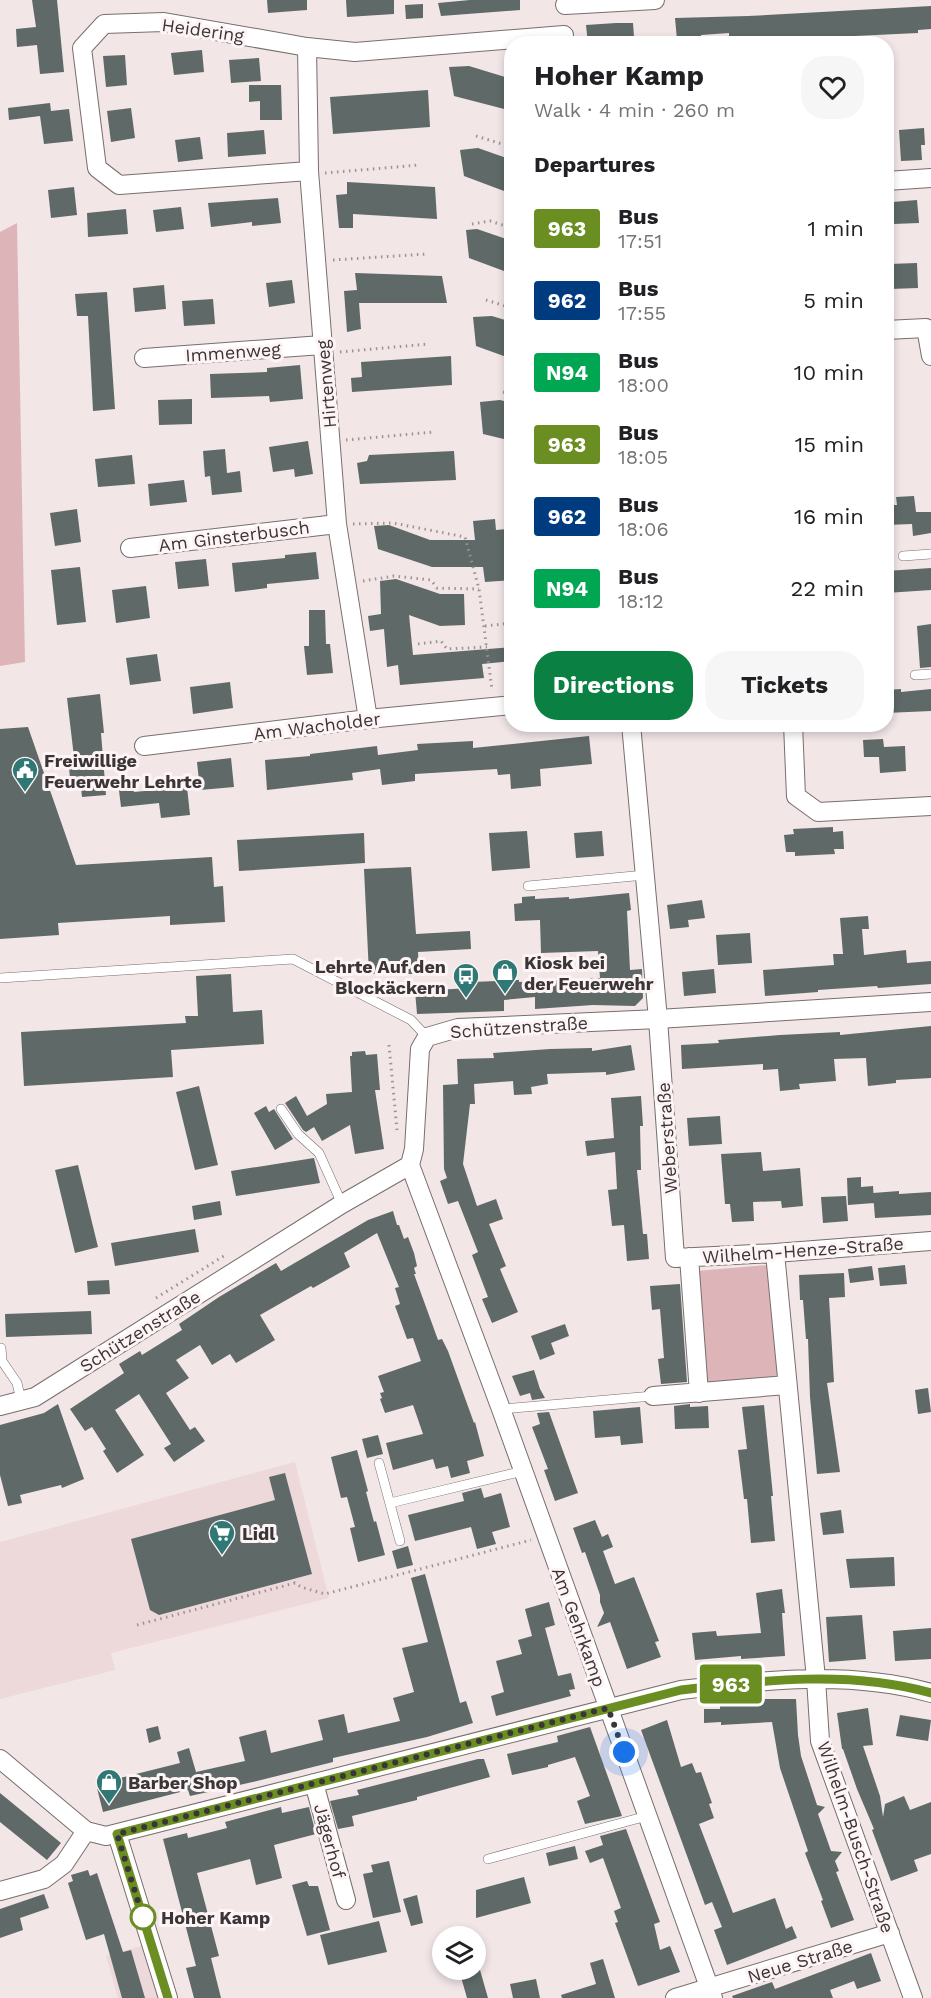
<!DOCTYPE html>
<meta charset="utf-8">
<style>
:root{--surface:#fff;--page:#f6f6f6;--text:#202124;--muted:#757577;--accent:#0b8043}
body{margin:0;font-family:"Work Sans",sans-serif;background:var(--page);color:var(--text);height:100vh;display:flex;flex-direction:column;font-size:22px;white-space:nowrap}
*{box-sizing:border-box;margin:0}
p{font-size:20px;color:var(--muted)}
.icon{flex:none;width:33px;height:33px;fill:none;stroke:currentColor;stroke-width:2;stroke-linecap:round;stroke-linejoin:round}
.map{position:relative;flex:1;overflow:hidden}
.panel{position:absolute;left:504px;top:36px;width:390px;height:696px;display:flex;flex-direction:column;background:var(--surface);border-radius:24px;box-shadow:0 3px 9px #0003}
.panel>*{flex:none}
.badge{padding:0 12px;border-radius:4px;font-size:21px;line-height:39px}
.tools{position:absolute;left:432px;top:1926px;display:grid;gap:12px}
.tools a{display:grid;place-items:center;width:54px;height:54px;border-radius:50%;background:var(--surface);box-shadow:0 3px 9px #0003;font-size:30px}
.you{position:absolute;width:30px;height:30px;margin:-15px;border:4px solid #fff;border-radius:50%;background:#1a73e8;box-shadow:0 0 0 9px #1a73e833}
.map>.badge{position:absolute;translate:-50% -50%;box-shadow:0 0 0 3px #fff}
h2{padding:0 30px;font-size:22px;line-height:54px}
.round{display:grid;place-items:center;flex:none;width:63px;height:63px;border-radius:24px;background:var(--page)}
.overview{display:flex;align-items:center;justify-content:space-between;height:102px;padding:0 30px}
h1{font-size:28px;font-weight:700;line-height:45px}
.button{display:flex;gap:12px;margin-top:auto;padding:12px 30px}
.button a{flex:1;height:69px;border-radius:24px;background:var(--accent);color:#fff;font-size:24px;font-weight:700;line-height:69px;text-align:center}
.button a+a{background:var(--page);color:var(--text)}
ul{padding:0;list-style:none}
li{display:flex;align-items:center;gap:18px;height:72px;padding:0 30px}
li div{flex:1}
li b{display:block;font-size:22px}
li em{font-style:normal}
li .badge{min-width:66px;font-weight:700;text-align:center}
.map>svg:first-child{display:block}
.built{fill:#edd8da}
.green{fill:#ddb5b8}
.building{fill:#5e6968}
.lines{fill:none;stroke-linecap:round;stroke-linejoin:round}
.service-casing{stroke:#786e6e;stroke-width:10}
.minor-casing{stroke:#786e6e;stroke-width:20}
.path{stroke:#9c9394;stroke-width:3;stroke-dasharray:1.5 4.5;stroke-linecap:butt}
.service{stroke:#fff;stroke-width:9}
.minor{stroke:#fff;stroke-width:18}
.line-casing{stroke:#fff;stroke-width:14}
.line{stroke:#6b8e23;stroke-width:9}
.walk{stroke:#3a3536;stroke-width:6;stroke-dasharray:0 10.8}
.stop-dot{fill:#fff;stroke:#6b8e23;stroke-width:3}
.labels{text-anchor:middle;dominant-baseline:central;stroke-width:6;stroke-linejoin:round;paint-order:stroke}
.street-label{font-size:18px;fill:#3a3536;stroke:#fef4f5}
.poi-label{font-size:18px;font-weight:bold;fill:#3a3536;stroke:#fef4f5;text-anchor:start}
.stop-label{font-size:18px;font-weight:bold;fill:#3a3536;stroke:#fef4f5;text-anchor:start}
</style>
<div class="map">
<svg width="931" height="1998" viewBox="0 0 931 1998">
<rect width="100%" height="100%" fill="#f2e6e7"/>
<path class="built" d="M295,1462L329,1598L111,1653L115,1670L0,1699V1542Z
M145,1945L161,1998H118L106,1956Z"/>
<path class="green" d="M17,223L25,662L0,666V232Z
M768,1265L778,1380L706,1387L696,1271Z"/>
<path class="building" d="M32,0H57L64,72L40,74L37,45L17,47L16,29L36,27Z
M267,0H307V10L268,13Z
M346,0H394V14L347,17Z
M470,0H520V10L441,16L438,3Z
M423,4V18L406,19L405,5Z
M931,6V29L918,30V33L834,37V40L790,42L791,44H771V41L729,43V33L701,35V38L689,41L688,39L677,40L675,18L748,16Z
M616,23H633L634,37H626V44H588L586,25Z
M202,50L204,72L174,75L171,53Z
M125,55L127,85L106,87L103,56Z
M259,58L261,81L231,83L229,60Z
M469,66L512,79V111L454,96L449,67Z
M249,85H281L282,120H260V101L249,102Z
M428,90L430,127L333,134L330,97Z
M50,103L51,111L69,109L73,141L44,144L40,116L9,120L8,108Z
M131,108L135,138L111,142L107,111Z
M924,128L925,145H921L922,160L901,161L899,130Z
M264,130L266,154L228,157L227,133Z
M200,137L203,159L178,162L175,140Z
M478,148L512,160V194L464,176L460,150Z
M347,182L435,187L437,219L353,214V228H339L336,195L347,194Z
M74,187L77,215L51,218L48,190Z
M278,198L281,223L252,226V222L211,227L208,203Z
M917,200L919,223L893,224L892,202Z
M181,207L184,229L156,232L153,210Z
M126,209L128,234L88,237L87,213Z
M477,229L512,241V274L469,258L466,230Z
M917,263L918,288L890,289L889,264Z
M355,273L442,276L447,303H359L361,329L347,332L344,291L357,290Z
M292,280L295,303L269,307L266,283Z
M164,285L166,309L135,312L133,288Z
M107,292L115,409L93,411L88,316H77L75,294Z
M213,299L215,324L184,326L182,301Z
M492,316L512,322V359L476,346L473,317Z
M451,356L452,385L352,392L351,378L362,377L361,362Z
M300,365L303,399L270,402L269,396L211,398L210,374L267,372V368Z
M192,399V424L159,425L158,400Z
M500,400L512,403V441L483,434L480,402Z
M308,441L313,474L295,477L294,469L273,472L269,447Z
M225,449L227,473L240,471L242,492L212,495L210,476L205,477L203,451Z
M454,451L456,480L360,484L357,463L367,461L369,455Z
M132,455L135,484L98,487L95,459Z
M184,480L187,502L150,506L148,484Z
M914,496L916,512H931V533L913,536L912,524L886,525V505H897L896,497Z
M77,509L81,542L55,546L50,513Z
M495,519L496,530L507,529L509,559H512V580L485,582L483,567H432L378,549L374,526L389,525L430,540H475L473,521Z
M316,552L319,579L267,584V588L235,592L232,563L285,558V555Z
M206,559L209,586L178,589L175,562Z
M80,567L86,622L57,625L51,570Z
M931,568V590L886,593V571Z
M396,579L440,594H464L465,625L440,626L409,615L413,655L512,647V661L482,664L484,678L400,685L398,665L387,667L384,629L370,631L368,616L381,614L380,581Z
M146,586L150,618L116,623L112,590Z
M309,610H325L326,644H330L333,673L307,675L304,646H309Z
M931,624V667L920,668L917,626Z
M157,654L161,681L130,685L126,658Z
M230,682L233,708L193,714L190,687Z
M901,689V692L931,689V711L886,713V690Z
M100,694L104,733H101L106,795L82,797L80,778H70L68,757H74L67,698Z
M28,727L76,865L212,857L214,887L223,886L225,922L170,925V916L58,923L59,935L0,939V729Z
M589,736L592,764L540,769L541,786L511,789L510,774L498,775L497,769L415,774V781L382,785L380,769L352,773L353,780L267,790L265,760L310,756V754L377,746L378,755L418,750L417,744L473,741V748Z
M883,739L884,747L905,746L906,771L880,773L879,757H864L863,740Z
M231,758L234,787L200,790L197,762Z
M132,780L134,792L187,787L190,815L161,818L159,803L121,807L118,782Z
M833,827V832L843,831L844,849H834L835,854L795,856V852H786L784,835L794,834L793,829Z
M527,831L530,868L492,871L489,833Z
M602,831L604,856L576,858L574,833Z
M364,833L365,863L239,871L237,840Z
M411,867L416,934L470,931L471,949L418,952L419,974H369L364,869Z
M629,893L631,910L627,911L630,970L642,969L643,998L635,1006L593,1005L535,1009V997L504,1000V1011L417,1014L415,991L472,988L471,982L519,980V982L600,978L598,951L541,953L540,920L515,921L514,904L522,903V897L535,896V899L569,897V899Z
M702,900L705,918L688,920L689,927L670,929L667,905Z
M868,916L869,929H862L864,955L906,950L907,963L931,961V984L878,988L877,986L818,990V992L765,996L763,970L834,965L833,954H843L840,918Z
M750,933L752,963L718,965L716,935Z
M714,969L716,993L684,996L682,972Z
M231,974L233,1012L262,1010L264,1044L171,1050L173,1077L24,1086L21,1032L186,1023L185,1016H198L196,976Z
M931,1026V1078L896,1080V1083L868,1086L866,1058L834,1059L836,1081L799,1084L800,1089L780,1091L778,1069L763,1070V1064L682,1069L681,1045L719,1043L718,1040L780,1035L840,1032V1035Z
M631,1045L635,1070L606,1075V1072L547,1074L548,1084L531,1087L532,1094L514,1095L513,1081L474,1084L475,1104H470L463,1164L477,1206L496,1199L503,1219L489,1224L506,1266L500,1269L518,1312L492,1323L482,1299L488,1297L472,1255L478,1252L458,1201L448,1204L440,1181L447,1178L444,1169L443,1085L458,1084L457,1059L494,1058L493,1053L550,1049L592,1048V1051Z
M365,1051L366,1055L377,1054L380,1090H375L384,1149L355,1154L350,1125L322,1141L314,1127L306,1132L303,1130L285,1103L296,1096L307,1116L327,1104L326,1094L352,1092L350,1056H352V1052Z
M199,1086L218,1165L195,1170L176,1092Z
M641,1096L643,1126H640L641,1170H637L643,1234H647L649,1259L627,1261L624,1225L612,1226L608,1190L617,1189L615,1152L587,1156L585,1141L614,1138L611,1098Z
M266,1106L269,1112L274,1109L293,1139L275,1150L254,1113Z
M720,1116L722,1144L689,1146L687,1118Z
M761,1152L763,1171L800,1168L803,1206L782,1208L781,1201L753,1202L754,1221L732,1222L730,1204H725L721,1154Z
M314,1158L320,1183L236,1196L231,1171Z
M78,1165L98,1247L75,1253L55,1170Z
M861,1177V1187L873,1186L874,1203L848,1205L847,1178Z
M899,1191V1194L931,1192V1215L875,1218L873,1193Z
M846,1196L848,1221L823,1223L821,1197Z
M220,1201L222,1215L194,1220L192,1206Z
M393,1211L397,1225H399L404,1239L408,1237L414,1253L417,1266L414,1268L416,1274H414L438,1340L442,1339L448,1351L474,1423L475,1422L484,1456L467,1461L470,1473L451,1478L448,1466L436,1469L433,1459L393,1470L386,1443L423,1434L413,1405L385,1413L380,1399L382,1398L380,1393L384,1392L378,1376L421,1361L413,1338L407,1339L395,1306L400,1304L395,1288L399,1287L377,1233L344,1253L350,1267L313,1288L311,1286L260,1315L275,1340L236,1363L230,1354L212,1365L200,1345L176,1360L189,1378L166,1393L190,1430L195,1427L205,1441L174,1462L164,1448L171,1444L139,1394L115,1410L144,1455L117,1473L103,1451L106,1449L92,1427L85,1431L70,1409L124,1373L119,1364L140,1351L142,1355L182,1330L179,1324L219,1297L276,1263L281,1271L368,1220Z
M195,1229L199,1252L115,1266L111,1243Z
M905,1265L907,1284L880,1286L878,1268Z
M872,1266L874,1280L850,1283L848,1269Z
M844,1273L845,1297L829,1298L834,1382L827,1383L840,1472L817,1474L810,1397L808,1339H806L803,1300H800L799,1275Z
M109,1280L110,1294L88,1295L87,1281Z
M680,1284L687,1382L661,1384L658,1359L664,1358L660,1309L652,1310L650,1286Z
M91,1311L92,1334L6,1337L5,1314Z
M565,1324L569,1336L551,1343L555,1354L540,1360L531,1336Z
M534,1370L540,1389L545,1398L532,1400L530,1393L520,1396L512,1376Z
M928,1388L931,1412L918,1414L915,1390Z
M58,1404L84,1479L62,1488L61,1485L20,1495L22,1503L8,1506L0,1475V1425L44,1413Z
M690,1404V1407L708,1406L709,1428L675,1429L674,1406Z
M764,1405L773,1496H771L775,1541L751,1543L747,1499H744L738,1450L747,1449L742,1407Z
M640,1407L643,1443L621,1445L620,1436L595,1438L593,1411Z
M549,1412L578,1493L555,1501L544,1470L548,1469L532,1427L540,1424L537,1413Z
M378,1435L383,1454L367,1458L362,1439Z
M357,1450L368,1491L366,1492L374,1522L376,1521L385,1555L358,1562L350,1528L355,1527L347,1497L341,1498L331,1457Z
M285,1473L312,1574L159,1615L150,1610L131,1539L275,1500L269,1477Z
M481,1488L484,1498L501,1493L510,1527L492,1532L496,1544L477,1549L471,1527L415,1541L408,1515L464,1501L462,1493Z
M841,1510L844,1533L823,1535L820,1513Z
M595,1520L602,1537L608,1534L613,1547L603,1551L615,1584L634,1577L659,1641L655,1642L661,1657L627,1669L610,1622L597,1627L604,1613L600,1602V1595L585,1552L582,1553L573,1528Z
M408,1546L413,1565L397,1569L392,1551Z
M894,1557L895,1586L850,1588L846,1559Z
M425,1574L460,1703L466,1701L473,1723L427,1737L333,1758V1762L257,1781L190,1796L188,1790L103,1812L96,1784L180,1763L177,1752L189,1748L196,1772L245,1761L239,1737L266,1730L271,1753L323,1740L318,1720L344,1714L348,1733L400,1721L393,1698L414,1692L402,1648L428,1642L411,1578Z
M782,1589L785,1613H782L785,1656L741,1659V1656L695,1660L692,1633L716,1631L717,1636L761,1633L756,1593Z
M549,1602L555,1625L545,1628L558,1676L571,1673L575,1689L569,1690L571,1696L496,1716L491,1696L504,1692L496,1661L522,1654L518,1640L532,1636L525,1609Z
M862,1615L866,1659L829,1662L826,1617Z
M931,1628V1659L895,1661L893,1631Z
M760,1699H796L798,1735L801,1756L817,1805L825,1807L818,1814L831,1851L842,1852L835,1861L839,1871L836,1872L854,1920L831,1928L821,1901L823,1900L805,1853L808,1851L780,1768L772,1722L721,1725V1722L704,1723V1709H720V1702Z
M868,1708L873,1745L863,1746L880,1796L883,1817L885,1804L904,1796L910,1810L931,1802V1854L914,1860L918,1871L891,1881L872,1830L874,1829L857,1789L843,1749H842L837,1713Z
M900,1715L931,1720L928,1741L896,1736Z
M667,1720L681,1767L692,1763L696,1773L701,1772L712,1803L709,1804L714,1818L699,1824L733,1913L775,1898L786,1929L792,1926L797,1938L727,1965L714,1930L722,1927L712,1902L705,1905L641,1730Z
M158,1726L161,1739L149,1743L146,1729Z
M590,1727L622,1816L585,1824L577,1801L590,1796L575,1757L548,1765V1767L512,1775L507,1754L558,1742L557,1736Z
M478,1759H484L490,1777L417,1797V1800L352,1816L354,1826L338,1829L330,1801L359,1795L357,1790Z
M0,1793L61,1843L47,1860L0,1822Z
M281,1807L282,1813L309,1807L316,1834L274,1845L282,1878L256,1885L250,1859L197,1873L219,1956L211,1958L221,1998H194L186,1968L196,1966L163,1839L187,1833L188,1838L227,1828L225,1822Z
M626,1829L660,1922L654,1924L660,1950L670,1946L680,1972L638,1986L615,1923L618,1922L614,1911L621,1908L603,1858L590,1863L585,1851L603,1845L600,1836Z
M575,1846L578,1859L549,1866L546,1853Z
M389,1861L401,1912L373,1918L363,1874L373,1872L371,1865Z
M88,1870L90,1876L97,1873L123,1952L131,1950L145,1998H122L104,1934L86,1940L68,1883L73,1881L71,1875Z
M524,1877L531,1903L476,1918V1890Z
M307,1881L309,1886H318L330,1930L307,1936L292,1885Z
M44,1894L49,1908L20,1918L23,1930L0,1938V1909Z
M417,1895L423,1923L411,1926L403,1899Z
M379,1921L387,1952L328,1965L320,1935Z
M871,1953L881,1981L857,1989L854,1981L830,1990L833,1998H733L732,1996L772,1982L775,1989Z
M603,1959L615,1998H562L561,1995L596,1984L590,1963Z
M459,1970H480L488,1998H467Z
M536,1979L540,1998H513L510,1984Z"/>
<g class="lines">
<g class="service-casing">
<path id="service" d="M903,556L931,554
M915,675L931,674
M528,886L645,875
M0,978L293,959L411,1020L427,1037
M281,1109L298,1134L319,1153L342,1204
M1,1348L2,1361L17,1383L21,1400
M501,1409L653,1396
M379,1463L400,1541
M390,1503L523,1471
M488,1859L647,1816"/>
</g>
<g class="minor-casing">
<path id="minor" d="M565,5L655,0
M307,47L309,171L337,524L368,719
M309,171L119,185L97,168L82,48L104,24L164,22L307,47L355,52L564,35
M886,181L931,178
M886,330L926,328L931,356
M144,358L322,345
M130,548L337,524
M631,724L658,1019L675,1258L775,1253L931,1241
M793,724L796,796L818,812L931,806
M144,746L368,719L512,705
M410,1165L501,1409L713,1998
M775,1253L816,1679L820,1741L913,1998
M689,1257L699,1393
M653,1396L787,1385
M0,1406L35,1397L342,1204L410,1165L414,1149L420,1049L427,1037L458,1028L658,1019L931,1002
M0,1759L86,1831L106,1836L681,1690C763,1680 850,1670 931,1693
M314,1783L346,1900
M117,1834L168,1998
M0,1891L44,1879L64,1864L86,1831
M675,1998L890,1933"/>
</g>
<path class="path" d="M476,136L512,147
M325,173L419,165
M472,224L490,221L512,228
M333,260L427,254
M486,300L512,308
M340,352L428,344
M503,392L512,394
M346,440L434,432
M353,524L393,523L465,537L479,589L492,690
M363,581L394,576L431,580L437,588L479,589
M485,626L512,623
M418,644L441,641L447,649L487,647
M389,1045L397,1130
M156,1298L227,1254
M137,1625L295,1583L301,1587L325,1594L531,1540"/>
<use href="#service" class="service"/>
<use href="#minor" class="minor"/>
</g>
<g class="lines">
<g class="line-casing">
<path id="line" d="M168,1998L117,1834L681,1690C763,1680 851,1670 931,1693"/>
</g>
<use href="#line" class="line"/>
<path class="walk" d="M143,1917L145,1924L117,1834L608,1708L624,1752"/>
</g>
<defs>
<g id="civic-pin" transform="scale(1.35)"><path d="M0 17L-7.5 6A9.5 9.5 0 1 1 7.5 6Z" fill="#2f7875" stroke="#fef4f5"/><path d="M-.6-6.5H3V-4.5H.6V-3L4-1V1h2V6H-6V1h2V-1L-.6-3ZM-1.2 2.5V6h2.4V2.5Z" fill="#fff"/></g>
<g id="shop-pin" transform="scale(1.35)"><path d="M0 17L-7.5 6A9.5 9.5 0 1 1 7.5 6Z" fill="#2f7875" stroke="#fef4f5"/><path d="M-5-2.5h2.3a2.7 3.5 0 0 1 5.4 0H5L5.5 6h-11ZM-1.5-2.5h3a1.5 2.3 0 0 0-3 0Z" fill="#fff"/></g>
<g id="bus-pin" transform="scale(1.35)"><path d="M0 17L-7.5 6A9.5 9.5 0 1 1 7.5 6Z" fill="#2f7875" stroke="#fef4f5"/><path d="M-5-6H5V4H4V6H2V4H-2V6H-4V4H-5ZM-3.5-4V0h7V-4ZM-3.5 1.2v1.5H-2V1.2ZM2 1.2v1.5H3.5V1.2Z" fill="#fff"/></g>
<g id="supermarket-pin" transform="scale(1.35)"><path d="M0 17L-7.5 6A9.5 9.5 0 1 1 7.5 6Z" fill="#2f7875" stroke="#fef4f5"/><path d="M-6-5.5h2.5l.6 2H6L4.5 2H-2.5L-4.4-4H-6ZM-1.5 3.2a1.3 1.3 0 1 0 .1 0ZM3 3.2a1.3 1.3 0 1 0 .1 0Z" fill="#fff"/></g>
</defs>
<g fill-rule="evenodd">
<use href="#civic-pin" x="25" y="770"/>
<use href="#shop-pin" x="505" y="972"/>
<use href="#bus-pin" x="466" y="976"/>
<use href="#supermarket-pin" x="222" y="1533"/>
<use href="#shop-pin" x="109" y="1782"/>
</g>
<circle class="stop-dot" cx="143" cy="1917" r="12"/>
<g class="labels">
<g class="street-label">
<text transform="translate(203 30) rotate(8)">Heidering</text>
<text transform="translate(233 352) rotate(-4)">Immenweg</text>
<text transform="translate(326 384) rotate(-95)">Hirtenweg</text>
<text transform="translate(234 536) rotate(-7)">Am Ginsterbusch</text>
<text transform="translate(317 726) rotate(-7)">Am Wacholder</text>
<text transform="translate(519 1027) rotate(-4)">Schützenstraße</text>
<text transform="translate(667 1138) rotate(-94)">Weberstraße</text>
<text transform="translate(803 1250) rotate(-4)">Wilhelm-Henze-Straße</text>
<text transform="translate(140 1331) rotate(-32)">Schützenstraße</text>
<text transform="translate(579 1627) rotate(70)">Am Gehrkamp</text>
<text transform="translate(856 1837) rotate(71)">Wilhelm-Busch-Straße</text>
<text transform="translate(330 1841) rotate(75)">Jägerhof</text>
<text transform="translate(800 1961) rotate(-17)">Neue Straße</text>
</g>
<g class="poi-label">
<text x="44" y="760">Freiwillige<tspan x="44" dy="21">Feuerwehr Lehrte</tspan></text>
<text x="524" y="962">Kiosk bei<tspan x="524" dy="21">der Feuerwehr</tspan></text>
<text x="446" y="966" text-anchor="end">Lehrte Auf den<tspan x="446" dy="21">Blockäckern</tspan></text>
<text x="242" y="1533">Lidl</text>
<text x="128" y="1782">Barber Shop</text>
</g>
<g class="stop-label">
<text x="161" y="1917">Hoher Kamp</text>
</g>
</g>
</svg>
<div class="tools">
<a><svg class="icon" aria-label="layers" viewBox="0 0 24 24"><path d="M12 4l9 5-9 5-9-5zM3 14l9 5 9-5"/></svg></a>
</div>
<div class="you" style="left:624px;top:1752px"></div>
<b class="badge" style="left:731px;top:1684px;background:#6b8e23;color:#fff">963</b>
<section class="panel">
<div class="overview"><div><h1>Hoher Kamp</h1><p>Walk · 4 min · 260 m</p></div><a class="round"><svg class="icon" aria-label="heart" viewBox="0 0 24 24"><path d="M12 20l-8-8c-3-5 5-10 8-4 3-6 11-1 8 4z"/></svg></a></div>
<h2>Departures</h2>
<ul>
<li><span class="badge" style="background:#6b8e23;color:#fff">963</span><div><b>Bus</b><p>17:51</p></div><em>1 min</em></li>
<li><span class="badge" style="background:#003b80;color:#fff">962</span><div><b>Bus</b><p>17:55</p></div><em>5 min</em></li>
<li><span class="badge" style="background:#00a651;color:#fff">N94</span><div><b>Bus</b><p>18:00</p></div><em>10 min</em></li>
<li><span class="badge" style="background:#6b8e23;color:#fff">963</span><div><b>Bus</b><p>18:05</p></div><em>15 min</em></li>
<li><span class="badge" style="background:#003b80;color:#fff">962</span><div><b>Bus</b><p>18:06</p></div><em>16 min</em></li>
<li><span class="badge" style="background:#00a651;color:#fff">N94</span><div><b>Bus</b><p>18:12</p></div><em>22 min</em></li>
</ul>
<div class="button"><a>Directions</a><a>Tickets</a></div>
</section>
</div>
